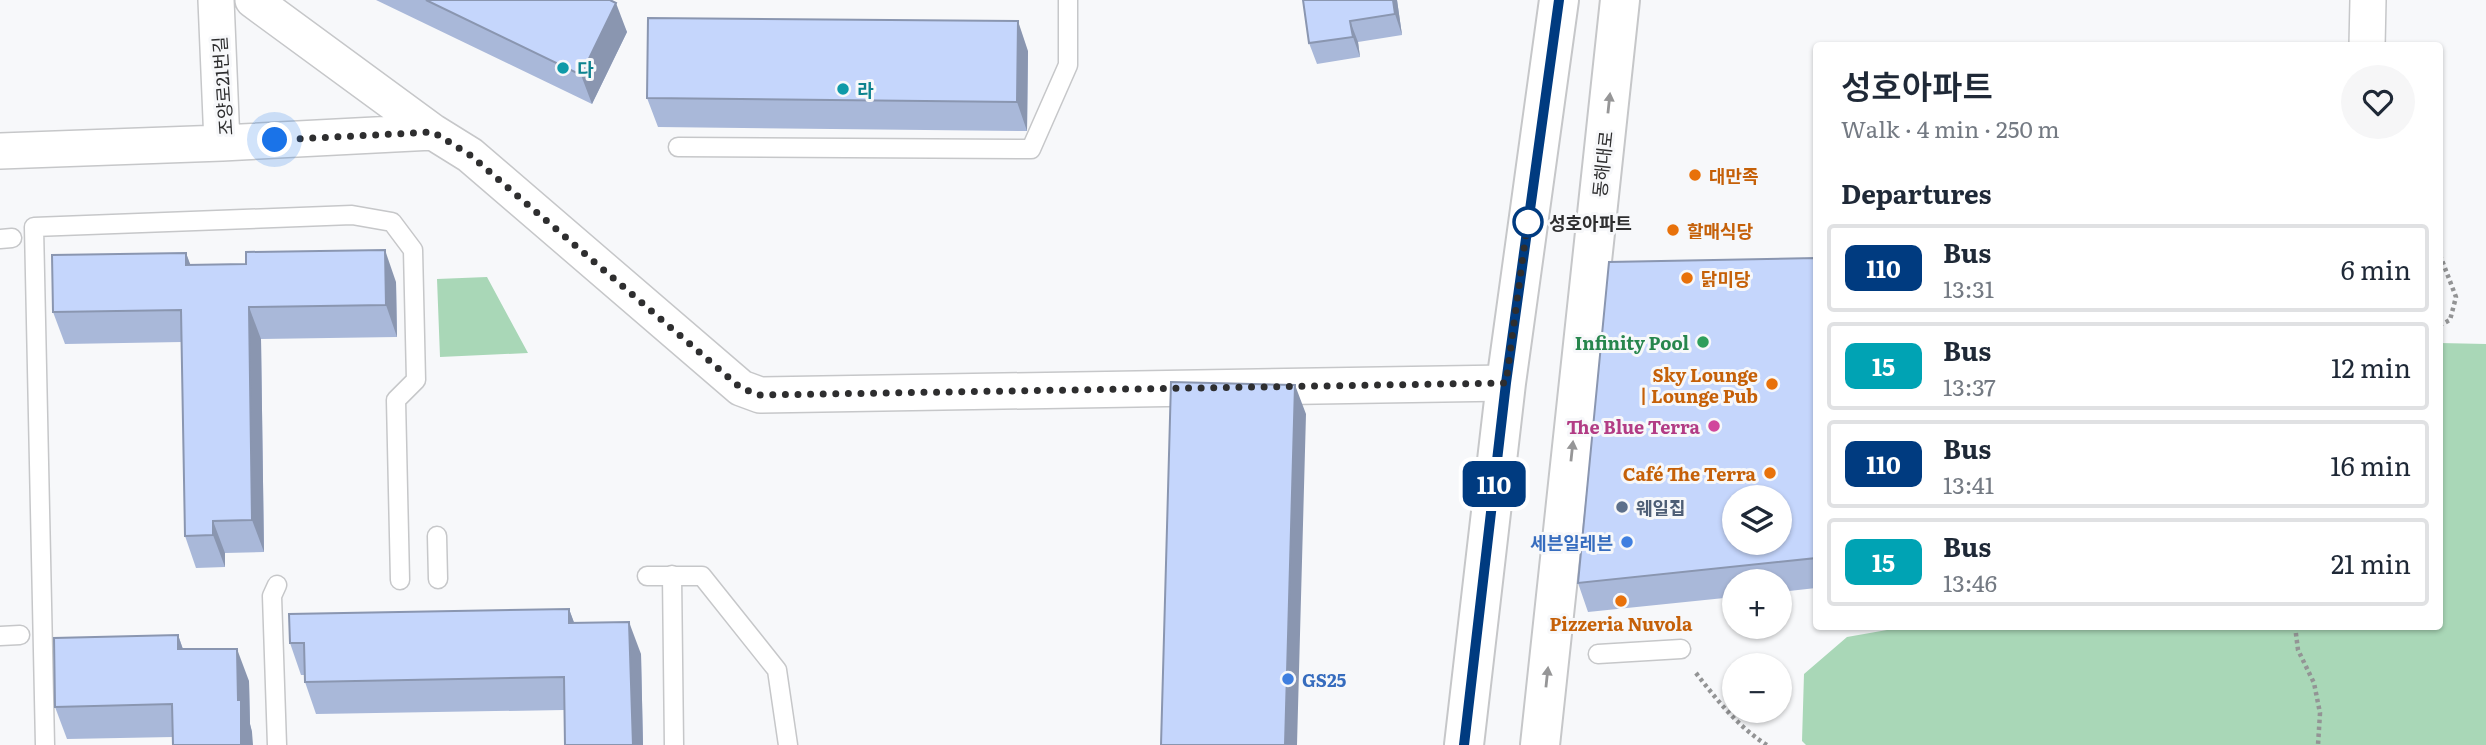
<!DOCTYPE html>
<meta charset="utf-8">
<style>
:root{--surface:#fff;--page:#f6f6f7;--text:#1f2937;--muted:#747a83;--line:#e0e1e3}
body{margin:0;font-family:Literata,"Noto Sans KR",serif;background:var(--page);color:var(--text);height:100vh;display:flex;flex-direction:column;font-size:26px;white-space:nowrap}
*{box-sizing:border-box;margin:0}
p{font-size:23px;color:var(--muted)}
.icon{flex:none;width:38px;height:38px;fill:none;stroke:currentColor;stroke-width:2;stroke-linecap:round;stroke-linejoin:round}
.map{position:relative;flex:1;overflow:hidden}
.panel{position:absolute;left:1813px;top:42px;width:630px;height:588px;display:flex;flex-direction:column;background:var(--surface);border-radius:7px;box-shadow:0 2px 5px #0004}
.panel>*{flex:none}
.badge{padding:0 14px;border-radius:10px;font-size:24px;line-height:46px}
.fabs{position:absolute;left:1722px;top:485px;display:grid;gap:14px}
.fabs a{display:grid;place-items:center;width:70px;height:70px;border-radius:50%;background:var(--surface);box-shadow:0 2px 5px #0004;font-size:35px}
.you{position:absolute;width:35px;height:35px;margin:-18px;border:5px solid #fff;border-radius:50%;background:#1a73e8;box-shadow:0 0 0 10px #1a73e833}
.map>.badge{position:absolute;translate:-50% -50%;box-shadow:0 0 0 4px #fff}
h2{padding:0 28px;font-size:26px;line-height:63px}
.round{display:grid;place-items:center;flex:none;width:74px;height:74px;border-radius:37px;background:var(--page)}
.headline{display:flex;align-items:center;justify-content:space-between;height:119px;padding:0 28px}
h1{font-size:33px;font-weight:600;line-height:52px}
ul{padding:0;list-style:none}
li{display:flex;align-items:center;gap:21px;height:88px;margin:0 14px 10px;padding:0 14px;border:4px solid var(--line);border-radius:7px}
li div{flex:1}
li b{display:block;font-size:26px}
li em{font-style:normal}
li .badge{min-width:77px;font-weight:700;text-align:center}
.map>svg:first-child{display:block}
.green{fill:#a9d7b7}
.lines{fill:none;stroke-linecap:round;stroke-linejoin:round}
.lane-casing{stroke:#c6c7c9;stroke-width:21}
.street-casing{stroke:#c6c7c9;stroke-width:38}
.primary-casing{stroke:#c6c7c9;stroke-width:42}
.path{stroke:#939495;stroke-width:4.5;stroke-dasharray:3.5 3.5;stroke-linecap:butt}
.lane{stroke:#fff;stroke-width:18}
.street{stroke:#fff;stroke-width:35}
.primary{stroke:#fff;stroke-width:38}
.wall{fill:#a9b8d9}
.shaded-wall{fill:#8a96b0}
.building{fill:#c5d6fc;stroke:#8a96b0;stroke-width:2;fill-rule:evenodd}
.oneway{fill:#969697}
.line-casing{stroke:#fff;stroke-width:16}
.line{stroke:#003b80;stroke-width:10}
.walk{stroke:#2e2e2f;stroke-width:7;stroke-dasharray:0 12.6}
.culture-dot{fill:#0f9aa8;stroke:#f7f8fa;stroke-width:2.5}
.food-dot{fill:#e8710a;stroke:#f7f8fa;stroke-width:2.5}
.stop-dot{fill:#fff;stroke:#003b80;stroke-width:3.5}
.leisure-dot{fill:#2e9e5b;stroke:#f7f8fa;stroke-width:2.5}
.hotel-dot{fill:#d1479c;stroke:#f7f8fa;stroke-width:2.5}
.service-dot{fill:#5c6f8a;stroke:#f7f8fa;stroke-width:2.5}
.shop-dot{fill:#3f7fe0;stroke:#f7f8fa;stroke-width:2.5}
.labels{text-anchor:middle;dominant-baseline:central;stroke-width:6;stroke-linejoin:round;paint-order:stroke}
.culture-label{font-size:18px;font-weight:bold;fill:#0d838f;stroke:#f7f8fa;text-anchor:start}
.street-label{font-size:18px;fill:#2e2e2f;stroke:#f7f8fa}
.food-label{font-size:18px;font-weight:bold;fill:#c56008;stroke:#f7f8fa;text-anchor:start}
.stop-label{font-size:18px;font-weight:bold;fill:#2e2e2f;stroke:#f7f8fa;text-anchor:start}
.leisure-label{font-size:18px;font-weight:bold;fill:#27864d;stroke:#f7f8fa;text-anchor:end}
.hotel-label{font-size:18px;font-weight:bold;fill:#b23c85;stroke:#f7f8fa;text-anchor:end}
.service-label{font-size:18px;font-weight:bold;fill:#4e5e75;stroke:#f7f8fa;text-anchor:start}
.shop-label{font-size:18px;font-weight:bold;fill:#366cbe;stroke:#f7f8fa;text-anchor:end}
</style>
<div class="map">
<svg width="2486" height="745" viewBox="0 0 2486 745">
<rect width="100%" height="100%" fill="#f7f8fa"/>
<path class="green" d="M487,277L528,353L440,357L437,279Z
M2440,343L2486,344V745H1806L1802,741L1804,674L1847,637L1904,627L2440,626Z"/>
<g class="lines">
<g class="lane-casing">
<path id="lane" d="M678,147L1031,149L1068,65V0
M0,239L12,238
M437,536L438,579
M672,575L674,745
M647,576H702L777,670L788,745
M277,585L272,596L277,745
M0,636L20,635
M1598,654L1681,649
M45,745L34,227L352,215L392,222L413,250L416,380L396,400L400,580"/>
</g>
<g class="street-casing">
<path id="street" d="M216,0L222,143L433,132L470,155L741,388L760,395L1506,383
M253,0L433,132
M2367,46L2368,0
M0,151L222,143"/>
</g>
<g class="primary-casing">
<path id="primary" d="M1464,745L1506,383L1559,0
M1540,745L1620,0"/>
</g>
<path class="path" d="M2440,255L2456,297L2450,320L2440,325
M2295,626L2298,650L2314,683L2320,713L2318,745
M1696,673C1717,700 1738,727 1767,745"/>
<use href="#lane" class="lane"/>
<use href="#street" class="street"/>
<use href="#primary" class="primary"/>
</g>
<path class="wall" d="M376,0H610L627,32L592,104Z
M1303,0H1397L1402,35L1358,42L1360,57L1317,64L1309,43Z
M1028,51L1027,131L658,127L647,98Z
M186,253L190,265L396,282L397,337L261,339L264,552L225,553V567L196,568L185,536L182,342L65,344L53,312Z
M1816,258V588L1780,592V581H1734V597L1588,612L1578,583Z
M569,609L574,623L641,654L643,745H565L564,710L316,714L305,682V675H301L290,643Z
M178,635L183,649L249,681L250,724L252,732L173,737L67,739L55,707Z"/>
<path class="shaded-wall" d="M1393,0H1397L1402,35L1395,14Z
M616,3L627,32L592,104L581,75Z
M1018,21L1028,51L1027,131L1017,102Z
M1350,21L1358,42L1360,57L1353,37Z
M385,250L396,282L397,337L386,305Z
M186,253L198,285L186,265Z
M249,307L261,339L264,552L252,520Z
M1295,385L1306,414L1297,745H1285Z
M213,521L225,553V567L213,535Z
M569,609L581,641L569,623Z
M629,622L641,654L643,745H633Z
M178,635L189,667L178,649Z
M237,649L249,681L250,724L252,732L253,745H241L238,700Z"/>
<path class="building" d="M426,0H610L616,3L581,75Z
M1303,0H1393L1395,14L1350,21L1353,37L1309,43Z
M648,18L1018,21L1017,102L647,98Z
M385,250L386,305L249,307L252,520L213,521V535L185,536L181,310L53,312L52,255L186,253V265L246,264V252Z
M1816,258V558L1578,583L1609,262ZM1734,497H1780V542H1734Z
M1171,382L1295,385L1285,745H1161Z
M569,609V623L629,622L633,745H565L564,677L305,682L304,643H290L289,614Z
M178,635V649H237L238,700H241V745H173L172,704L55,707L54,638Z"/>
<defs><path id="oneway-solid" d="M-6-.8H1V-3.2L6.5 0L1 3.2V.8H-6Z" transform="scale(1.75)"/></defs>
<g class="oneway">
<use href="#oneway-solid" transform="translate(1609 103) rotate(-84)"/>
<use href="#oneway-solid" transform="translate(1572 451) rotate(-84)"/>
<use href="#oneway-solid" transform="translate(1547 677) rotate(-84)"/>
</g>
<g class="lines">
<g class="line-casing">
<path id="line" d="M1464,745L1506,383L1559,0"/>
</g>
<use href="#line" class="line"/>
<path class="walk" d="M275,140L433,132L470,155L741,388L760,395L1506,383L1528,219V222"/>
</g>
<g class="culture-dot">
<circle cx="563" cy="68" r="7"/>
<circle cx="843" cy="89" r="7"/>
</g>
<g class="food-dot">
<circle cx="1695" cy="175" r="7"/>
<circle cx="1673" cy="230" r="7"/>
<circle cx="1687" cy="278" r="7"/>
<circle cx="1772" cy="384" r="7"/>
<circle cx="1770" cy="473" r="7"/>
<circle cx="1621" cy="601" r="7"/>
</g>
<circle class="stop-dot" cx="1528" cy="222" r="14"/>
<circle class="leisure-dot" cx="1703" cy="342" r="7"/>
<circle class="hotel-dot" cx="1714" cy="426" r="7"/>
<circle class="service-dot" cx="1622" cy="507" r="7"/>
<g class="shop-dot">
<circle cx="1627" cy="542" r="7"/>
<circle cx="1288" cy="679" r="7"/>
</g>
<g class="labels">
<g class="culture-label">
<text x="577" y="68">다</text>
<text x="857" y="89">라</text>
</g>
<g class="street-label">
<text transform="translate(222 86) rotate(-94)">조양로21번길</text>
<text transform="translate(1602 164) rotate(-84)">동해대로</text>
</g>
<g class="food-label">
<text x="1709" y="175">대만족</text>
<text x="1687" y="230">할매식당</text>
<text x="1701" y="278">닭미당</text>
<text x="1758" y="374" text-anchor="end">Sky Lounge<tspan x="1758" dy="21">| Lounge Pub</tspan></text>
<text x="1756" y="473" text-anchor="end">Café The Terra</text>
<text x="1621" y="623" text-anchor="middle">Pizzeria Nuvola</text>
</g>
<g class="stop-label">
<text x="1549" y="222">성호아파트</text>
</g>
<g class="leisure-label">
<text x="1689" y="342">Infinity Pool</text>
</g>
<g class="hotel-label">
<text x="1700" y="426">The Blue Terra</text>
</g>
<g class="service-label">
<text x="1636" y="507">웨일집</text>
</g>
<g class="shop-label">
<text x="1613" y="542">세븐일레븐</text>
<text x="1302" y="679" text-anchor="start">GS25</text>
</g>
</g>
</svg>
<div class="fabs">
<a><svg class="icon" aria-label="layers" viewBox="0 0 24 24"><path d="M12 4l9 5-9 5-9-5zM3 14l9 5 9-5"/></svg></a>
<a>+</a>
<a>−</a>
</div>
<div class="you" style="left:275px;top:140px"></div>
<b class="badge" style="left:1494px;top:484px;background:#003b80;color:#fff">110</b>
<section class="panel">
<div class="headline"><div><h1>성호아파트</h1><p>Walk · 4 min · 250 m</p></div><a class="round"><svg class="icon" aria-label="heart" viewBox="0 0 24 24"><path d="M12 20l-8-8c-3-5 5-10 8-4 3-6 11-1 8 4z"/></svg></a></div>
<h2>Departures</h2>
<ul>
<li><span class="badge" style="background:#003b80;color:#fff">110</span><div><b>Bus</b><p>13:31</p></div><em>6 min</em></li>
<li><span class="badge" style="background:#00a3b4;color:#fff">15</span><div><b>Bus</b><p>13:37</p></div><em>12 min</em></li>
<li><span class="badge" style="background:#003b80;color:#fff">110</span><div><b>Bus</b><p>13:41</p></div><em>16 min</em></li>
<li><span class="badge" style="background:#00a3b4;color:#fff">15</span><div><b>Bus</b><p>13:46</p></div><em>21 min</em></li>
</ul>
</section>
</div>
